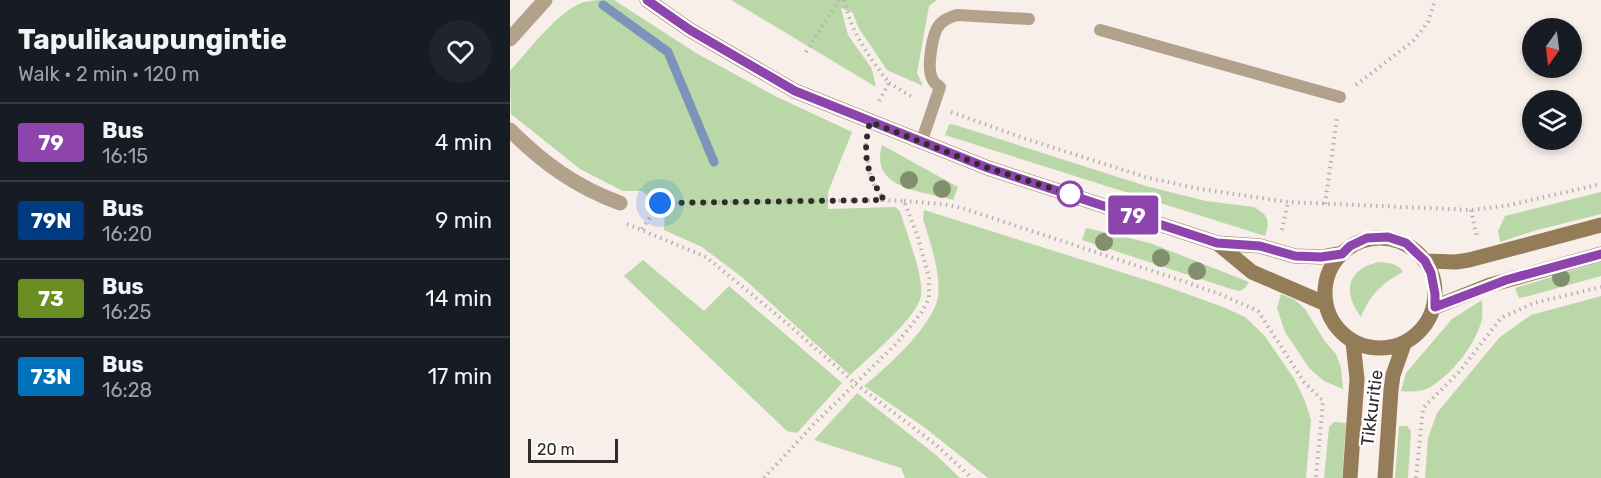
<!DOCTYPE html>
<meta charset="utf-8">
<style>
:root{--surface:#171b24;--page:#20242c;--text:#f1f3f6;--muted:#9ea1a6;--line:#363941}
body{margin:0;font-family:Rubik,sans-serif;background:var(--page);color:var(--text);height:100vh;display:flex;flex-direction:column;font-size:22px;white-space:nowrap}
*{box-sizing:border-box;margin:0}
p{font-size:20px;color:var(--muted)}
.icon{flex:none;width:33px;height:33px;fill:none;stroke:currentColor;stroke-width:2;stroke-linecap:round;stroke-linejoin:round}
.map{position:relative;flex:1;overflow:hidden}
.side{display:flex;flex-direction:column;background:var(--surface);width:510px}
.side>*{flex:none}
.badge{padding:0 12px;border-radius:4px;font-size:21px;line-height:39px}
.needle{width:39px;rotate:194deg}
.buttons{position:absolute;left:1012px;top:18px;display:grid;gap:12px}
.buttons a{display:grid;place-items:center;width:60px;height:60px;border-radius:50%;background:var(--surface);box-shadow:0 3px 9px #0003;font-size:30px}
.scale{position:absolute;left:18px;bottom:15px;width:90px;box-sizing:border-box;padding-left:6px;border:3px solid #2f2c2a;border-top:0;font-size:16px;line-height:21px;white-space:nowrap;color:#2f2c2a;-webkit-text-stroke:4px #fff;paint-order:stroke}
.you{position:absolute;width:30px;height:30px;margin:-15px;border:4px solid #fff;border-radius:50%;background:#1a73e8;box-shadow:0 0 0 9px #1a73e833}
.map>.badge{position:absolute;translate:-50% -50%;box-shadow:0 0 0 3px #fff}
.round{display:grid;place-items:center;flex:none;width:63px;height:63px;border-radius:32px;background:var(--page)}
.summary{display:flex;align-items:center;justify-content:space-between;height:102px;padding:0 18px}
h1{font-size:28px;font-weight:700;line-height:45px}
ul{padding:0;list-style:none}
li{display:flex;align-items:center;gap:18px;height:78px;padding:0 18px;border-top:2px solid var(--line)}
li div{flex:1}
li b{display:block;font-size:22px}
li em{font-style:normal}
li .badge{min-width:66px;font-weight:700;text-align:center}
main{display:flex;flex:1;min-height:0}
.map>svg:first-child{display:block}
.green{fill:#b9d7a7}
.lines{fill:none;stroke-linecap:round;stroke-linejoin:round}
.stream{stroke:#7d94ba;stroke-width:9}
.path{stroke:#b8b1ad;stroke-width:4;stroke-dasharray:1.5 4.5;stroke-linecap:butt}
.lane{stroke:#b3a28b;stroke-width:12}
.street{stroke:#b3a28b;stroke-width:15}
.secondary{stroke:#957c59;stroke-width:15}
.tree{fill:#828f6d}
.line-casing{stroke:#fff;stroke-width:14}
.line{stroke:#8e44ad;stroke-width:9}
.walk{stroke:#2f2c2a;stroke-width:6;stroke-dasharray:0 10.8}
.stop-dot{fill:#fff;stroke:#8e44ad;stroke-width:3}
.labels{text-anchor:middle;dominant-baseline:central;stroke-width:4.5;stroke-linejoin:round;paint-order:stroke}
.street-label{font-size:18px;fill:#2f2c2a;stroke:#fff}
</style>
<main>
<section class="side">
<div class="summary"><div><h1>Tapulikaupungintie</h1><p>Walk · 2 min · 120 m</p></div><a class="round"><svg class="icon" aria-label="heart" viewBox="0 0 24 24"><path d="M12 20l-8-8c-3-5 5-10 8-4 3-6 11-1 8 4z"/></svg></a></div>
<ul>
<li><span class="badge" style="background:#8e44ad;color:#fff">79</span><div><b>Bus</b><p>16:15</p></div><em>4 min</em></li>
<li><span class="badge" style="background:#003b80;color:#fff">79N</span><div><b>Bus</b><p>16:20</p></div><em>9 min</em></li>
<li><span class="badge" style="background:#6b8e23;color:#fff">73</span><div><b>Bus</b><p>16:25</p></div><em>14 min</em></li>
<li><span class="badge" style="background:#0072bc;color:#fff">73N</span><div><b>Bus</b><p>16:28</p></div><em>17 min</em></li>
</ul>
</section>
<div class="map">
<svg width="1091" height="478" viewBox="0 0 1091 478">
<rect width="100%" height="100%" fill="#f8eeea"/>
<path class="green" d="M88,0H104L186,53L265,96L342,132L318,192V209L385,207L390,211C396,232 414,276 411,296C407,318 357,359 340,375L233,278L192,247L154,230L155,210L132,191H113L70,169L1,114L0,71C18,51 49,10 74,2C78,1 83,1 88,0Z
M221,0H427L419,6L407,73L413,86L377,70L348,27L343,13L331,8L338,35L362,69L366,87Z
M442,124L636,186L696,201L744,207L754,214L757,219L758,226L755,236L435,135L439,125Z
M372,145L448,187L443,200C414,191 359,190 372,145Z
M1091,192V214L1027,230L990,242L988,231L995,216Z
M414,210L652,285L713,307L735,317L754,335L785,380L795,401L801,420L796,478H478L414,427L354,386C376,368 423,326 428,297C431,272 420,242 413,219Z
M576,228L640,243L739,282L735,288L730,291L721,289L572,240Z
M133,260L194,311L219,286L332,383L287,433L277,431L114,276Z
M869,262C878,263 888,263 893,272C872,283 860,295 851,317C832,292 837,269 869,262Z
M1091,262V276L1019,296L1009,298L1005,288Z
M771,294L785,300L795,309L814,340L826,354L831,368L833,389L814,381L799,368L775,332L767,308Z
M1091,296V478H915L918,438L927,413L989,338L1021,315Z
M972,300C972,306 973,313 972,319C965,346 942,374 919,388C911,392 900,392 891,391L896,373L942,319Z
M347,393L426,455L450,478H395L391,468L304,440Z
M824,422L836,423L832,478H814L819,427Z
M889,426H897L901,431L898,478H885Z"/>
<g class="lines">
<path class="stream" d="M93,5L158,52L204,162"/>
<path class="path" d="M334,0C341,32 359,57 379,83L369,101
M296,52L329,0
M379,83L404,98
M846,85L903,41L918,22L925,0
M441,112L513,138L639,178L690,189L778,202L961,210L1000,205L1091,184
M394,201L432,204L452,208L670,280L712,295L748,311L794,382L813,401L806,478
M815,204L827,118
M961,210L967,237
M117,224L196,257L278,324L346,384L425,444L462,478
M132,229L150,203L374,200
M772,230L778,202
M254,478L305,423L387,343L411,313L419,299V278L408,237L394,201L374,200L361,181L355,142
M906,478L913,408L950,371L991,318L1024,303L1091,287"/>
<path class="lane" d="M590,30L830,97
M411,143L430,87C427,85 424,83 423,80C416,70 422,33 430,24C435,19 440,17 447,15L519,19"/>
<path class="street" d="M0,39L35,0
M0,130C33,163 66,187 110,203"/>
<path class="secondary" d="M137,0L180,30L285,91L478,168L707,243L750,246L785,256L811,257L832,253
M815 293a55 55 0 1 1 110 0a55 55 0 1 1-110 0Z
M707,243L742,272L814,303
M915,261L946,262L959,260L1091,225
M925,307L980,285L1091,254
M840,478L847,379L843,342
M875,478L881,390L883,375L894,344"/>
</g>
<g class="tree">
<circle cx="399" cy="180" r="9"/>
<circle cx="432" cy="189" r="9"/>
<circle cx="594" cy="242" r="9"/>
<circle cx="651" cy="258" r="9"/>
<circle cx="687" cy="271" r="9"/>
<circle cx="1051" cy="278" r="9"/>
</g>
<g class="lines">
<g class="line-casing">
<path id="line" d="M137,0L180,30L285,91L478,168L707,243L750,246L785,256L811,257L832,254L840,246L857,238L878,237L896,243L915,261L921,273L925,294V307L996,280L1091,254"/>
</g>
<use href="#line" class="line"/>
<path class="walk" d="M150,203L374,200C356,173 352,153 360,122L478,168L565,196L560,194"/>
</g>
<circle class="stop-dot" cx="560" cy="194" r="12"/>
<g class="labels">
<g class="street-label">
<text transform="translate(862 408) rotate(-83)">Tikkuritie</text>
</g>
</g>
</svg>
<div class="buttons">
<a><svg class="needle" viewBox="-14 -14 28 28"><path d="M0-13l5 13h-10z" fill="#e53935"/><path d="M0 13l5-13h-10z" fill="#9ea1a6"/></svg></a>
<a><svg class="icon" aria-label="layers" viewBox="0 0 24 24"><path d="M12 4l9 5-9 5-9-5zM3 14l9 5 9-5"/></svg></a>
</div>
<div class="scale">20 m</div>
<div class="you" style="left:150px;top:203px"></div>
<b class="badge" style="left:623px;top:215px;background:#8e44ad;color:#fff">79</b>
</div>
</main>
